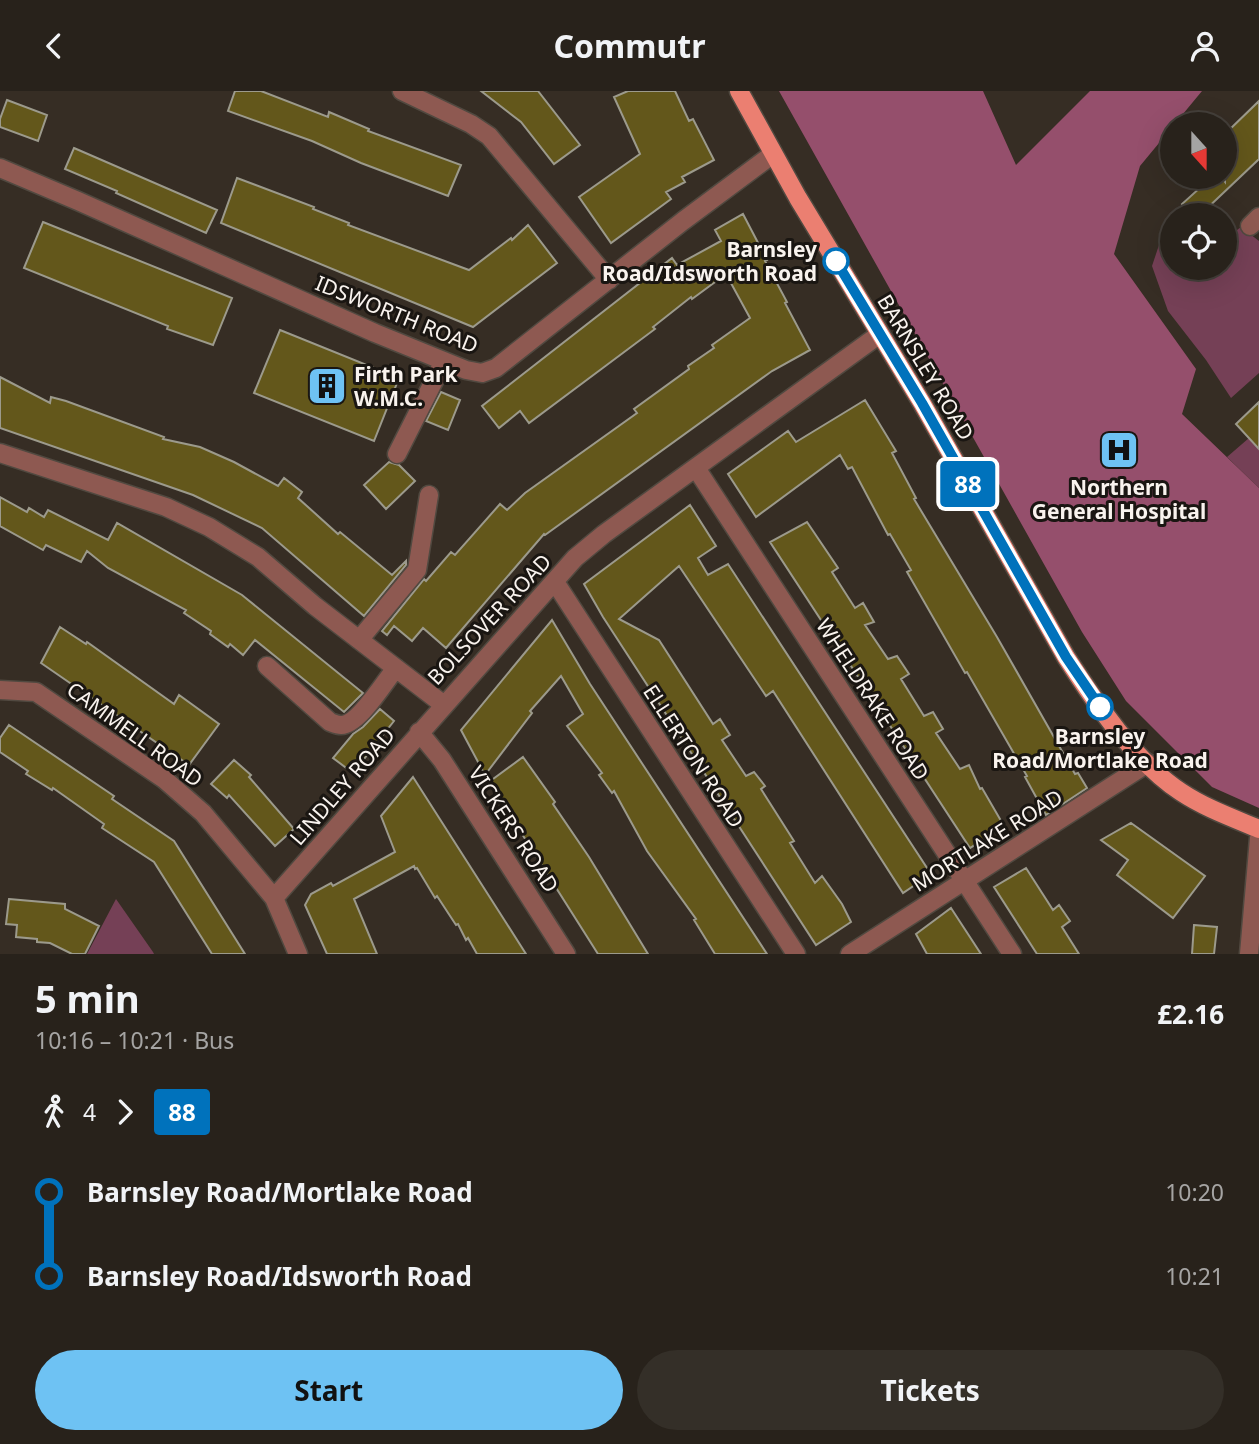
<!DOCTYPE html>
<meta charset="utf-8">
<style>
:root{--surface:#28221b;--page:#342f28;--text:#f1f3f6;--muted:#a5a4a3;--line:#443f3a;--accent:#6ec2f3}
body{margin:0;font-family:"Noto Sans",sans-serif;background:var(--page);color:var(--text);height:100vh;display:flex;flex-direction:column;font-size:26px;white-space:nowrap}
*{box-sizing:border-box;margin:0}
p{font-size:23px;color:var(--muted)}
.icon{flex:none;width:38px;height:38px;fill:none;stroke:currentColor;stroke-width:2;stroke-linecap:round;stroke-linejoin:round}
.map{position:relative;height:863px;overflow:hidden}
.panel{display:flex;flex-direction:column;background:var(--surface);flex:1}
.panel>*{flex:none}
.badge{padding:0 14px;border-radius:5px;font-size:24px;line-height:46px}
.needle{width:46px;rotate:159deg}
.buttons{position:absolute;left:1160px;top:21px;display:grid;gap:14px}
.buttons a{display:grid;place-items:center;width:77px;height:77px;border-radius:50%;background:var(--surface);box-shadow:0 7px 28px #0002,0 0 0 2px var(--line);font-size:35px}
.map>.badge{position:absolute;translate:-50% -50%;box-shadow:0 0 0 4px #fff}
.legs{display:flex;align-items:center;gap:10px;height:77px;padding:0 35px;font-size:23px}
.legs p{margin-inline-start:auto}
.headline{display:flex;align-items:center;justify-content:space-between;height:119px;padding:0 35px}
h1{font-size:38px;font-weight:700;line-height:52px}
.action{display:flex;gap:14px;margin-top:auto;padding:14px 35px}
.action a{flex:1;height:80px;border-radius:42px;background:var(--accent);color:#111;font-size:28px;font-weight:700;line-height:80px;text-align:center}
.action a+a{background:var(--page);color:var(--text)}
ul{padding:0 35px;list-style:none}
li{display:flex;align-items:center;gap:24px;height:84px;font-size:26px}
li i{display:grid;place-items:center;width:10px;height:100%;margin:0 9px;background:currentColor}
li i::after{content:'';width:18px;height:18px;margin:-9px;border:5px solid;border-radius:50%;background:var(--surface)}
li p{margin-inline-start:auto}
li:first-child i{background:linear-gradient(#0000 50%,currentColor 0)}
li:last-child i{background:linear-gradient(currentColor 50%,#0000 0)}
header{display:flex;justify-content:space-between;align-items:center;height:91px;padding:0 35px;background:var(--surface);font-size:32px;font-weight:700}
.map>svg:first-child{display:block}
.green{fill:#754056}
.forest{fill:#954f6c}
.building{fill:#63571b;stroke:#9c9a8c;stroke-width:2}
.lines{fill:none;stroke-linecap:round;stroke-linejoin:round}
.minor-casing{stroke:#514940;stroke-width:21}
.major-casing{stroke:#514940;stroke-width:21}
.minor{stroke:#8e5951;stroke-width:18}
.major{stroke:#eb7f71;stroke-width:18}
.line-1-casing{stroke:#fff;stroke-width:16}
.line-1{stroke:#0072bc;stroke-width:10}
.stop-1-dot{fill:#fff;stroke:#0072bc;stroke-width:3.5}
.labels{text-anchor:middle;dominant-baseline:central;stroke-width:6;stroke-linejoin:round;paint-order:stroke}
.stop-label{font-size:21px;font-weight:bold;fill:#f9f3ee;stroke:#1a1612;text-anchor:end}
.street-label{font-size:21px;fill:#f9f3ee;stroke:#1a1612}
.poi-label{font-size:21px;font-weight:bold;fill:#f9f3ee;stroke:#1a1612;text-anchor:start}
</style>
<header><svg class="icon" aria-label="back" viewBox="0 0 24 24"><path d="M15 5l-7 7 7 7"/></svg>Commutr<svg class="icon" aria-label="person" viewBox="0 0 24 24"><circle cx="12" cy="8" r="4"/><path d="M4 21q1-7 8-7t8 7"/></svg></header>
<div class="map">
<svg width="1259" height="863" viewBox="0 0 1259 863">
<rect width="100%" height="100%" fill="#362d24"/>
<path class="green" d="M1172,124V177H1225V148L1241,136L1259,150V282L1231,307L1206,269L1168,220L1152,175L1166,133Z
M1249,347L1259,357V397L1227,366Z
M116,808L153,861L154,863H87Z"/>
<path class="forest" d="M779,0H983L1016,74L1090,0H1202L1140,75L1114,163L1196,278L1182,323L1259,397V717L1212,696L1126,610L1082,541Z"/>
<path class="building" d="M235,0H261L328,26L329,21L369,38L368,40L461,74L448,105L361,72L312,50L228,20Z
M481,0H538L580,54L554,73L521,31Z
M628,0H675L689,30L693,28L714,69L682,86L685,91L666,101L671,108L611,152L579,106L640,63L614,6Z
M7,9L47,24L38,50L0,36V28Z
M1259,10V68L1200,124H1191L1182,113L1212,86H1221L1225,91V43Z
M74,57L217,119L206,142L116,102L117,100L65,78Z
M237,87L314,116L313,118L349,132L348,134L469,179L511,147L512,149L528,134L557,172L473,236L221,132Z
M743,123L767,169L765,170L787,211L785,212L810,259L772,280L545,444L544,443L446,557L423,537L412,550L394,535L387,544L382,540L424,488L426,490L451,461L455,464L500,413L507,419L525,402L637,322L634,318L689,278L688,275L714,257L712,254L750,227L726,183L692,208L691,206L653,236L655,238L529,332L520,320L499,337L482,315L672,167L677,174L721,150L715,139Z
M43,131L232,207L213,254L167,238L168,235L24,177Z
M280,239L399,287L374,350L254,302Z
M0,286L50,312L51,306L66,310L164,346L163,348L200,356L234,371L278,395L284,387L302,401L298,407L338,443L340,441L392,484L406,470V474L364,525L262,437L193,404L0,337Z
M441,301L460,309L448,339L426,330Z
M865,309L896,360L892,362L916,407L914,408L997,546L1075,683L1078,682L1087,697L1046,724L1025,686L1027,685L967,581L965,582L907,481L911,479L890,443L888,444L852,376L848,378L840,364L756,426L728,383L788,340L796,351Z
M1259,311V358L1236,333Z
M389,371L399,374L415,390L386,418L364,394Z
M0,406L27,421L29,417L44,426L48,419L108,449L117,432L242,504L363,602L344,621L255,549L243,564L230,553L228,556L210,543L211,540L184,522L186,519L108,477L87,460L81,471L46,454L43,459L0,435Z
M690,414L716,455L698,467L708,484L728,473L931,783L903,802L773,600L766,605L679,475L619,528L659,549L713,633L720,628L730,644L722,649L746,685L754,681L765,695L761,698L794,750L790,752L815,792L822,785L842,813L851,831L816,854L603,526L584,493Z
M807,431L838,477L832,481L855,517L863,512L874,531L865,534L888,568L897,565L909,583L901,588L924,625L933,621L943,638L936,642L960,678L969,674L980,698L982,697L1004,735L970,757L770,451Z
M552,529L590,593L767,863H715L694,829L696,828L647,760L614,700L612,702L599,684L602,682L567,635L583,623L561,585L530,620L532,622L485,684L461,639Z
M60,536L86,553L87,551L174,613L179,604L219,633L189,674L41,572Z
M380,618L394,630L353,682L333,667L353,643L363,636Z
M9,634L114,705L112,708L174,750L245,863H212L154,771L102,737L104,733L53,697L52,699L26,683L28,680L0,661V647Z
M523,666L555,711L553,713L589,766L648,863H598L489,691Z
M234,669L251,684L249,686L294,738L275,755L229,704L227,707L211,693Z
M413,686L505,830L526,863H477L468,847L466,849L458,833L456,834L437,805L435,807L417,777L415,778L414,775L354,808L377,863H327L305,814L311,803L331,792L333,795L395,761L381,725Z
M1131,732L1205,785L1173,827L1117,784L1128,769L1101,749Z
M1026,777L1053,819L1059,814L1070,830L1062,836L1079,863H1037L994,796Z
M9,808L65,813V818L99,835L85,863H72L50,852L37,851V848L16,846L17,834L6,833Z
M951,817L981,863H927L916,843Z
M1194,834L1217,836L1214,863H1192Z"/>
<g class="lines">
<g class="minor-casing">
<path id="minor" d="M402,0L471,33L489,45L609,189
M0,77L78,110L375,242L466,279L482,282L496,277L683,130L773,63
M1250,135L1259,126
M0,362L166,416L209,436L258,466L315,515L444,614
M397,363L444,270
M696,377L1012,863
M555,491L796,863
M359,549L417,479L429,404
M267,575L330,631C333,632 337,634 341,634C358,635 385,590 396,577
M0,599L36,601L164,688L203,722L274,807L298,863
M419,641L442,669L566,863
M274,807L575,467L604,443L880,243
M850,863L1148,672
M1249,863L1259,747"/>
</g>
<g class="major-casing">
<path id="major" d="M739,0L798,107L922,312L1066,566C1095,611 1136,672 1181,701C1205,717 1233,727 1259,738"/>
</g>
<use href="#minor" class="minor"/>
<use href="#major" class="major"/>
</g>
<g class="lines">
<g class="line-1-casing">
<path id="line-1" d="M836,170L922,312L1066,566L1100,616"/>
</g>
<use href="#line-1" class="line-1"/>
</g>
<defs>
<g id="building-square" transform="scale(2.0125)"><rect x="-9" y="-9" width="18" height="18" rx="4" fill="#6ec2f3" stroke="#1a1612"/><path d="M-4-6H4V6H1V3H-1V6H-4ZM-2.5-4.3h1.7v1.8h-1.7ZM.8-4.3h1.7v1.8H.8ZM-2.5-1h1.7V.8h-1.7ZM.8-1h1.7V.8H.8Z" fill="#111"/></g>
<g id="hospital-square" transform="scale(2.0125)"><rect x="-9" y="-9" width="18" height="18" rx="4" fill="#6ec2f3" stroke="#1a1612"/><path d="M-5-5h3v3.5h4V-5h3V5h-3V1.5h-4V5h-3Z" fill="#111"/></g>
</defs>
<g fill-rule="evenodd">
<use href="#building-square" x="327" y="295"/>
<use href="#hospital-square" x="1119" y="359"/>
</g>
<g class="stop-1-dot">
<circle cx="836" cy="170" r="12"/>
<circle cx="1100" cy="616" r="12"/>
</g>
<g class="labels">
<g class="stop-label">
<text x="817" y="158">Barnsley<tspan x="817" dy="24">Road/Idsworth Road</tspan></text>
<text x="1100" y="645" text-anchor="middle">Barnsley<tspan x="1100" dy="24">Road/Mortlake Road</tspan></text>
</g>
<g class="street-label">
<text transform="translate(397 223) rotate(22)">IDSWORTH ROAD</text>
<text transform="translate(926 276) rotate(59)">BARNSLEY ROAD</text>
<text transform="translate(489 528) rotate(-47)">BOLSOVER ROAD</text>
<text transform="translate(873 608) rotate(57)">WHELDRAKE ROAD</text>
<text transform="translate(135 643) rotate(36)">CAMMELL ROAD</text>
<text transform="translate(694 665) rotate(57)">ELLERTON ROAD</text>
<text transform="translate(342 695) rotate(-49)">LINDLEY ROAD</text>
<text transform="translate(514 738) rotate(57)">VICKERS ROAD</text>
<text transform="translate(987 749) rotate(-32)">MORTLAKE ROAD</text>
</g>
<g class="poi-label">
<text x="354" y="283">Firth Park<tspan x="354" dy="24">W.M.C.</tspan></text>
<text x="1119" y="396" text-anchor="middle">Northern<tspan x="1119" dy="24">General Hospital</tspan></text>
</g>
</g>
</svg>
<div class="buttons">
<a><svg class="needle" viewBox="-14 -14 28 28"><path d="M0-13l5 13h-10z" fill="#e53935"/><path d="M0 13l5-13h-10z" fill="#a5a4a3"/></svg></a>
<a><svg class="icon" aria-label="locate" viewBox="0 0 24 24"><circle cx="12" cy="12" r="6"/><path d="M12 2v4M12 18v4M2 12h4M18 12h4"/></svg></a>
</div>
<b class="badge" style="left:968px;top:393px;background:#0072bc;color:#fff">88</b>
</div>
<section class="panel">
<div class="headline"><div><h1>5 min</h1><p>10:16 – 10:21 · Bus</p></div><b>£2.16</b></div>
<div class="legs"><svg class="icon" aria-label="walk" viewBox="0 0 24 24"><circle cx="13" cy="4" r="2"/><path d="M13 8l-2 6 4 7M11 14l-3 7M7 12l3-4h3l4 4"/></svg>4<svg class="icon" aria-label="forward" viewBox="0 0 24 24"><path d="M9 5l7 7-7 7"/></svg><b class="badge" style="background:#0072bc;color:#fff">88</b></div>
<ul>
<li><i style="color:#0072bc"></i><b>Barnsley Road/Mortlake Road</b><p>10:20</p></li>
<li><i style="color:#0072bc"></i><b>Barnsley Road/Idsworth Road</b><p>10:21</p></li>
</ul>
<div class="action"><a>Start</a><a>Tickets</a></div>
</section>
